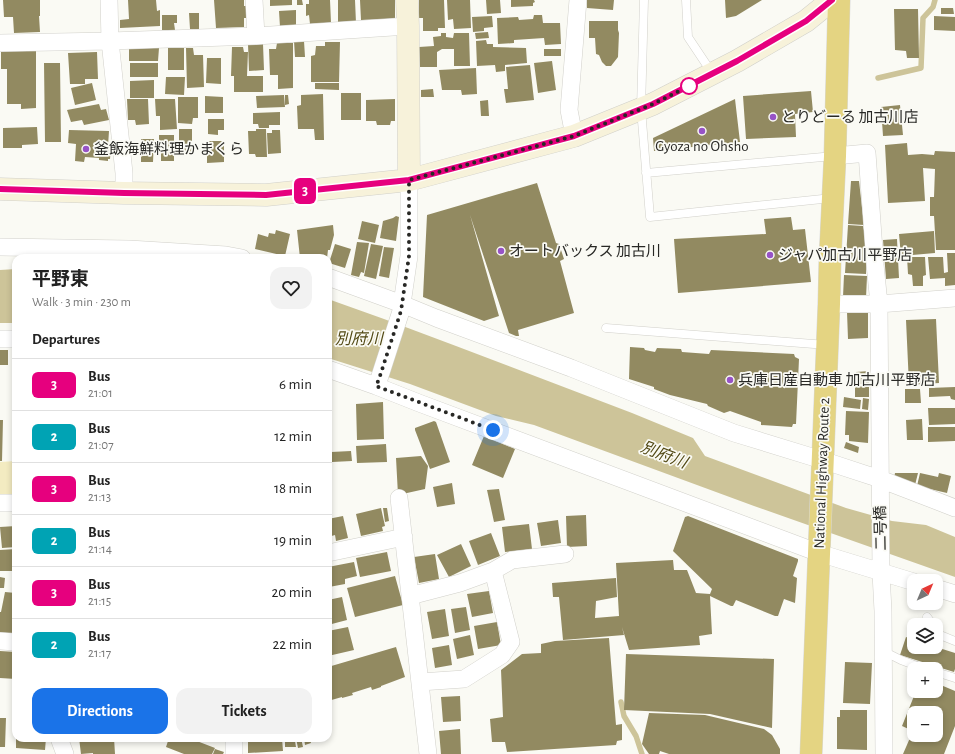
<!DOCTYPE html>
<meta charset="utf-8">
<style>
:root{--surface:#fff;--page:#f2f2f2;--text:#222;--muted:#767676;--line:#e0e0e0;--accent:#1a73e8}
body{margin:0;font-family:"Alegreya Sans","Noto Sans JP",sans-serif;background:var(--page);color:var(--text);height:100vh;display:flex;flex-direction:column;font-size:15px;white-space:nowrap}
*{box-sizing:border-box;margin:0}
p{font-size:13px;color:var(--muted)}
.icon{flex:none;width:22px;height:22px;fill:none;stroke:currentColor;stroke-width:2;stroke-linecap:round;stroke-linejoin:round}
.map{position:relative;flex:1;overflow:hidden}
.sheet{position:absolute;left:12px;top:254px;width:320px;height:488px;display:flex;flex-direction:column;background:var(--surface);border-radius:12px;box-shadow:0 2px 6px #0003}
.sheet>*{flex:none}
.badge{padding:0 8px;border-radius:6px;font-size:14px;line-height:26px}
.needle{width:26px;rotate:44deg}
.buttons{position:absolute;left:907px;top:574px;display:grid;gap:8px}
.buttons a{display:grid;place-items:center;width:36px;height:36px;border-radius:8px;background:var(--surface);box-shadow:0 2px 6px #0003;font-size:20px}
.you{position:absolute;width:20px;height:20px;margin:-10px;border:3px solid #fff;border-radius:50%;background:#1a73e8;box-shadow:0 0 0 6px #1a73e833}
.map>.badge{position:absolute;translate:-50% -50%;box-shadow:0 0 0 2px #fff}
h2{padding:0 20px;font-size:15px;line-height:36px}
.round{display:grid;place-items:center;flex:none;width:42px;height:42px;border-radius:12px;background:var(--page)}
.overview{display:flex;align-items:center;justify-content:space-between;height:68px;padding:0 20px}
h1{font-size:19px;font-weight:700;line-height:30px}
.cta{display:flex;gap:8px;margin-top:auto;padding:8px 20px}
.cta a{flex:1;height:46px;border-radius:12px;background:var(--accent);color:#fff;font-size:16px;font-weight:700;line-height:46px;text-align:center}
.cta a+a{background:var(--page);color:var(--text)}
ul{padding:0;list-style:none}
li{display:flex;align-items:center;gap:12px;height:52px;padding:0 20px;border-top:1px solid var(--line)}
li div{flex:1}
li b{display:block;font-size:15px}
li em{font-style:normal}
li .badge{min-width:44px;font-weight:700;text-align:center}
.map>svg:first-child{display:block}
.green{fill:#f3ebc1}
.water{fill:#cdc499}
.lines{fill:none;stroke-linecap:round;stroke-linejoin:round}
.stream{stroke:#cdc499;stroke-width:5.5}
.building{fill:#928a61;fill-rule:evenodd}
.lane-casing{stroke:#d1d0ca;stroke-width:9}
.street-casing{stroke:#d1d0ca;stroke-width:18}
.secondary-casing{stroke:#d1d0ca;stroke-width:23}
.highway-casing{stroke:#d8d8d8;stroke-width:23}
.lane{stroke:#fff;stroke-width:8}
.street{stroke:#fff;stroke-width:17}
.secondary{stroke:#f7f2da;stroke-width:22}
.highway{stroke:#e4d482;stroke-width:22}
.line-casing{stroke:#fff;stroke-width:9}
.line{stroke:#e6007e;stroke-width:6}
.walk{stroke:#282825;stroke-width:4;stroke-dasharray:0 7.2}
.stop-dot{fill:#fff;stroke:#e6007e;stroke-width:2}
.poi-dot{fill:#9753c7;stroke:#fafaf4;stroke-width:1.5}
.labels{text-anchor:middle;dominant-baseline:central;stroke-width:3.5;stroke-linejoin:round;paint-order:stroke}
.poi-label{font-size:15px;fill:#282825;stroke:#fafaf4;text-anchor:start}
.street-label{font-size:15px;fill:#282825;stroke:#fafaf4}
.water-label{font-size:16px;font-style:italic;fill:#514813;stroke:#fafaf4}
</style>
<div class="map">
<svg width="955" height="754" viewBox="0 0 955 754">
<rect width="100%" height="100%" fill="#fafaf4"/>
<path class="green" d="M16,461V498H0V462Z"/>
<path class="water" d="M16,269V323H0V270Z
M328,299L384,319L456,346L632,413L693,438L705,456L846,508L892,521L926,525L955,537V577L754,506L534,425L496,416L410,384L328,358Z"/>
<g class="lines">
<path class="stream" d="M878,78L921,68L923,18L933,7L935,0
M621,702L624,716L636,736L642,754"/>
</g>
<path class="building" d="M3,0H40V16H39L40,32L14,33L13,17H4Z
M128,0H156L157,11L160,10V26L120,28V20L129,19Z
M214,0H244V6H248L249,18H244V27L216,28Z
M270,0H292V5L270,6Z
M297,0H302L303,5H297Z
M309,0H330L331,23L310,24L309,15L306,16V4H309Z
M338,0H355L356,23H338Z
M360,0H395V19L361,20Z
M419,0H444L445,28H438V31H423V18H419Z
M447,0H470L471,28L454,29L453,19L448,20Z
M486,0H500L501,13L487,14Z
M511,0H534L535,2L533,3V6L511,7Z
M587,0H614L613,10L587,8Z
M725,0H762L736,16L726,18Z
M941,8H953L954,14H941Z
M894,9H918L919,58H907L906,51L895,50Z
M296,10V26L280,27L279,11Z
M189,13H199V29H190Z
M162,15H177V23H174L175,30H162Z
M534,15H542L543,23H560L561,44L545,45L544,38L514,40V43L498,44L497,18L518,17L519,20L533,19Z
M492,16L493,27L484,28V31L473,32L472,17Z
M934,16L955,17V31L934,30Z
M589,21H618V30L619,33L618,57L611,66H606L602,62L599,55L596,54L595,38H589Z
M488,32L489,38L476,39L475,33Z
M441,33H446V37L453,38L454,33H469L470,66H454V49H442L437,52V67H420L419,47L434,46L433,37L441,36Z
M486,40L487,44H493V47L526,48L527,63L505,65V71L496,72L495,65L477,66L476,41Z
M294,41H304L305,57H295Z
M325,42H340L339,82H311V56L315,55L316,46H325Z
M277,43H293V88L278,89V75H270L269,49H276Z
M248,44H263L264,70L249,71Z
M136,46L159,48L158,61H129V49H136Z
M232,47H243L244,52H248L247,76H231Z
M168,48H184V70H168Z
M186,48H193L194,55H203L204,87L187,88Z
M544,49H561V56H544Z
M36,50V108L21,109V104H7V69H1V51Z
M97,52L98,79H85V84H70L68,53Z
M207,58H221V84L206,83Z
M552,61L556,90L538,93L534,63Z
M44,63H60L61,142H45Z
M130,63H158V77H130Z
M530,65L534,100L506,103L504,89H508L506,67Z
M476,68L477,94L462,95L461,90H442L439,70Z
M234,76H263V92H234Z
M166,77H185L184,95L165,94Z
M154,80V98H130V81Z
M92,83L96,100L75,105L71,88Z
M315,83H339V90L315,89Z
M433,89L434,97H421V90Z
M811,91L813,112L795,114L796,137L746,139L743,96Z
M341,93H361V120H341Z
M323,94L324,140H315L314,129H298L297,106L301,105V95Z
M284,95L285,107L257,108L256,96Z
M285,95H288L289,104L285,105Z
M205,96L223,97V113H205Z
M178,97H198V118H193L192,124L178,123Z
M127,99H148L149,124L136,125L135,120H128Z
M155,99H175L177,129L160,130V116H156Z
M395,99V121H391L390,125H377L376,121H366V100Z
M735,99L740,142L654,151L653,138Z
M488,100L489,116H481L480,101Z
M99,104L101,110L106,109L109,120L84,125L82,120L71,122L67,110Z
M900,105L903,135L883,136L881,107Z
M280,112V125H269V128H259L258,124H253V113Z
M208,119H224V130H218V135L208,134Z
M37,127L38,144L22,145V148H3V128Z
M179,129H192V154H179Z
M256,129H266L267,157H256L255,154H249L248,131H256Z
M69,130L109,131L108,146H111L110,159H108V161L99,160V158L85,157L84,162L75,161L76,144L68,143Z
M272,130H280L281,153L268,154L267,133H272Z
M159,135H174V161H161V149H159Z
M141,139H154L153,162H141Z
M207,141H224V162L207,163Z
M907,143L908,155L922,154L934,155L935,151L955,152V250H936L934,216H930V197H934L935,169L923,168L925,201L888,203L885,145Z
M851,181H859L864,225L848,224Z
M537,183L556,243L559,244L564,259L560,261L574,313L518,330L519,336H516L509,333L470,215L499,316L484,321L423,297L427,215Z
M396,216L399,217L396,241L380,238L383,221L393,218Z
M791,217L793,230L805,229L811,282L678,293L674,239L766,234L764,219Z
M362,221L379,225L375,243L358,239Z
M333,225L334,235L330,250H328L327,258H313V256L300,258L297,230Z
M848,225L863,226L867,244L866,274L845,273Z
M276,230L290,234L285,256L255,249L258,234L268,237L269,233L275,234Z
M934,231L935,253L901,256L899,234Z
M897,239L899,278L886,279L883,240Z
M357,242L369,243L364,273L361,272L359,277L351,275Z
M335,244L351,249L345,268L329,263Z
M371,244L383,246L376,279L364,276Z
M384,247L394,248L389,278L379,276Z
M947,253H955V285L945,286V278L930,279L928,257H943L944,273L948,272Z
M907,257H925L926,275L923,276V286H913L912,275L908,274Z
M844,275L867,276L866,298L843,297Z
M868,311V338L848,339L847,312Z
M936,319L939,383L909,385L906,320Z
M630,347L644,348L645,350L655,352L657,348L681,349L682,352L709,354L711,350L794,354L795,357L799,359L796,424H793L792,427L761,425V422L730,411L724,413L708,406L707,404L670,395L654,389V387L629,379Z
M0,350H8V365H0Z
M869,371V384H857L856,372Z
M13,373H16V392H12Z
M855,386H869V397H855Z
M955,387V400L951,399L950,396L929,397V388Z
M905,389H920L921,403H905Z
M15,395H16V415L14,414Z
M844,397L861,400L860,409L843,407Z
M863,398L869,399L868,410L862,409Z
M383,402L384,439L357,440L356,404Z
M928,408H955V424L929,425Z
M846,411L869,412L868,443L849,441V435H845Z
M13,415H16V433H12Z
M922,419L923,440H907L906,420Z
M0,420H3L2,461H0Z
M434,421L436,422L450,462L430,469L415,430V428Z
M928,427H955V441L928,442Z
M484,436L515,449L503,478L472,465Z
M14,437H16V455H13Z
M846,442L859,447L858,453L844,448Z
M386,444L387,462L357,463L356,446Z
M328,449H330L331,463H328Z
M351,451L352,461L332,462L331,452Z
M421,456L428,466L425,489L398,495L396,458Z
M895,473H918L915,485L894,478Z
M920,473L938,477L939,473L951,476L947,493L917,486Z
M452,483L455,504L437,507L433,487Z
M499,489L505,520L494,522L487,490Z
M381,508L385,526L382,527L383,531L361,536L356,514Z
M383,508H387L389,521L385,522Z
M586,515L587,546L567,547L566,516Z
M343,516L348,538L336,541L335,535L328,537V519Z
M688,516L798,559V561L793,576L797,578L795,603L784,599L778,616H775L736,600L733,606H731L710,596L712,634L699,636L700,645L629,650L622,627L624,635L563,640L559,597H553L552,583L616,578L617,597L596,601L595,618L619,616L616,563L673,560L674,570H687L696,593L710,594L712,589L673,551L685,517Z
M558,520L561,543L541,546L537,523Z
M529,524L532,549L505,552L502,527Z
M16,526V547L2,548L0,527Z
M491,533L500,556L478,565L469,541Z
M461,544L471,566L449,577L437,555Z
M16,549V571H0V550Z
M387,552L391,571L360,577L356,558Z
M435,554L439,579L419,583L414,557Z
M354,562L357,576L345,579V584L329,587L328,582V567Z
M395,576L403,605L355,617L347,588Z
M0,577L5,578L4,588H0Z
M489,591L493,613L472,617L467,594Z
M5,592L16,593V634L0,633V612H1Z
M342,597L347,620L328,625V600Z
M466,607L470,630L455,633L451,609Z
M445,609L449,636L432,639L427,612Z
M497,622L501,645L478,649L474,626Z
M348,627L354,650L328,656V631Z
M470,635L474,655L457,659L453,639Z
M906,637L914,640V647H936L955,653V669L954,672L900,655Z
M609,638L616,725L622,724V740L617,741L616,745L507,752L505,742H492L490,719L503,717L501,670L522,654L541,653V644L555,641Z
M449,645L452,665L435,668L432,648Z
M396,647L405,677L381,686V687L372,690L371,687L352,693L353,695L342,698V697L328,701V667Z
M0,651L16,652V679L0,678Z
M626,654L774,659L772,728L710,714L624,710Z
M845,662L872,663L870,704L843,703Z
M936,683L955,691V726L944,754H903L913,731L902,726L916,691H936ZM914,713H936V735H914Z
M460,696L461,721L443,722L441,697Z
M840,710H867V750L837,749V717H840Z
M649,713L705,715L764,729L772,735L780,749V754H669L660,751L659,754H649L642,744Z
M0,718H6L5,747H0Z
M460,729L461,754H441L439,731Z
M16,738H46L45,750L16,748Z
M79,738H114L115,754H93V753L81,754Z
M169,738H180L186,740L187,738H189L215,748L212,754H184L166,747Z
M261,738H282L283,751L248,753V739Z
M296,738H301L303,747L298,748Z
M304,738H310L311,743L305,745Z
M295,741L296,747H285V742Z
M215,749L224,752L223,754H213Z"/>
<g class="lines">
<g class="lane-casing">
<path id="lane" d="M644,0L641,109L650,217L832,198
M686,0L688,37L712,73
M646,173L834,156
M606,328L827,345
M927,617L933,625
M936,629L940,635L955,641
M883,651L901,660L925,669
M936,672L955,678"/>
</g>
<g class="street-casing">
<path id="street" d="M109,0L110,41L124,173V193
M254,0L256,36
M0,43L110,41L256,36L408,26
M574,136L569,110L578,0
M0,247L129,249L226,255L242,258
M328,277L402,304L436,318L571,368L734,433L822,460L880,479L955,508
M829,304H879L875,264L867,153L835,156
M0,339H16
M328,369L376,386L419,403L819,553L914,582
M376,386L379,379L401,311L402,304L409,256V180
M399,498L428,754
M0,503H16
M328,553L404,537
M936,588L955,594
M410,596L460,583L493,571L512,560L565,554
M0,641L16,642
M420,682L464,679L502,655L511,642L493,571
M59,738L65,754
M234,738V754
M884,754L883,611L881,573L879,304L955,298"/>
</g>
<g class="secondary-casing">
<path id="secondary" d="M407,0L408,26L409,180
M0,189L124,193L266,195L409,180L574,136L653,104L737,61L806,21L832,0"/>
</g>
<g class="highway-casing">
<path id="highway" d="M811,754L829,304L830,260L835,156L839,0"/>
</g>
<use href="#lane" class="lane"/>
<use href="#street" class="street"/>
<use href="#secondary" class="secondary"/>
<use href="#highway" class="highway"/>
</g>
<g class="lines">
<g class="line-casing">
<path id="line" d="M0,189L124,193L266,195L409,180L574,136L653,104L737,61L806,21L832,0"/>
</g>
<use href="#line" class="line"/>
<path class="walk" d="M493,430L376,386L379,379L401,311L409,256V180L574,136L653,104L689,86"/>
</g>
<circle class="stop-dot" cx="689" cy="86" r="8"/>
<g class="poi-dot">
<circle cx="773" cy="117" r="4"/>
<circle cx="702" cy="131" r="4"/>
<circle cx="86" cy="149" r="4"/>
<circle cx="501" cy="251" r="4"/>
<circle cx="770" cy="255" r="4"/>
<circle cx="730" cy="380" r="4"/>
</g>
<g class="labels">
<g class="poi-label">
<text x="781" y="117">とりどーる 加古川店</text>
<text x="702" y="146" text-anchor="middle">Gyoza no Ohsho</text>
<text x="94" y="149">釜飯海鮮料理かまくら</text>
<text x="509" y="251">オートバックス 加古川</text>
<text x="778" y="255">ジャパ加古川平野店</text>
<text x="738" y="380">兵庫日産自動車 加古川平野店</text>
</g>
<g class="street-label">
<text transform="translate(822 473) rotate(-88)">National Highway Route 2</text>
<text transform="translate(881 528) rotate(-91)">二号橋</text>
</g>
<g class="water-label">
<text x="359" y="339">別府川</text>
<text transform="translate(664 455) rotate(21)">別府川</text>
</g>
</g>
</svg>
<div class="buttons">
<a><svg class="needle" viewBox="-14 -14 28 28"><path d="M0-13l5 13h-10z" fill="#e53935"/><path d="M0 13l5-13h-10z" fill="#767676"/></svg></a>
<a><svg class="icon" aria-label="layers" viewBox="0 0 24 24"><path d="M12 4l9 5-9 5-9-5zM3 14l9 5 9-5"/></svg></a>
<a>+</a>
<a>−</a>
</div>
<div class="you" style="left:493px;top:430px"></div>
<b class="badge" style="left:305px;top:191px;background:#e6007e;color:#fff">3</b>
<section class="sheet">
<div class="overview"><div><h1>平野東</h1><p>Walk · 3 min · 230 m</p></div><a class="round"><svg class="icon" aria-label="heart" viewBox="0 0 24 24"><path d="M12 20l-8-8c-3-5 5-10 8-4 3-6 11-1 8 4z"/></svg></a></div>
<h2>Departures</h2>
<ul>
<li><span class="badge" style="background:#e6007e;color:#fff">3</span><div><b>Bus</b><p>21:01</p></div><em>6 min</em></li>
<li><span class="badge" style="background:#00a3b4;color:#fff">2</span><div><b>Bus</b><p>21:07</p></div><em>12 min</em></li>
<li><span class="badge" style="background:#e6007e;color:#fff">3</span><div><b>Bus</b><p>21:13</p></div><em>18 min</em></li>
<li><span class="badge" style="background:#00a3b4;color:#fff">2</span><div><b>Bus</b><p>21:14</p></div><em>19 min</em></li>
<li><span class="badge" style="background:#e6007e;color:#fff">3</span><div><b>Bus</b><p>21:15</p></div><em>20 min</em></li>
<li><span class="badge" style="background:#00a3b4;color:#fff">2</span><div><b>Bus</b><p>21:17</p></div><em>22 min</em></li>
</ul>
<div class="cta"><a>Directions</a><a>Tickets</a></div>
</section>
</div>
